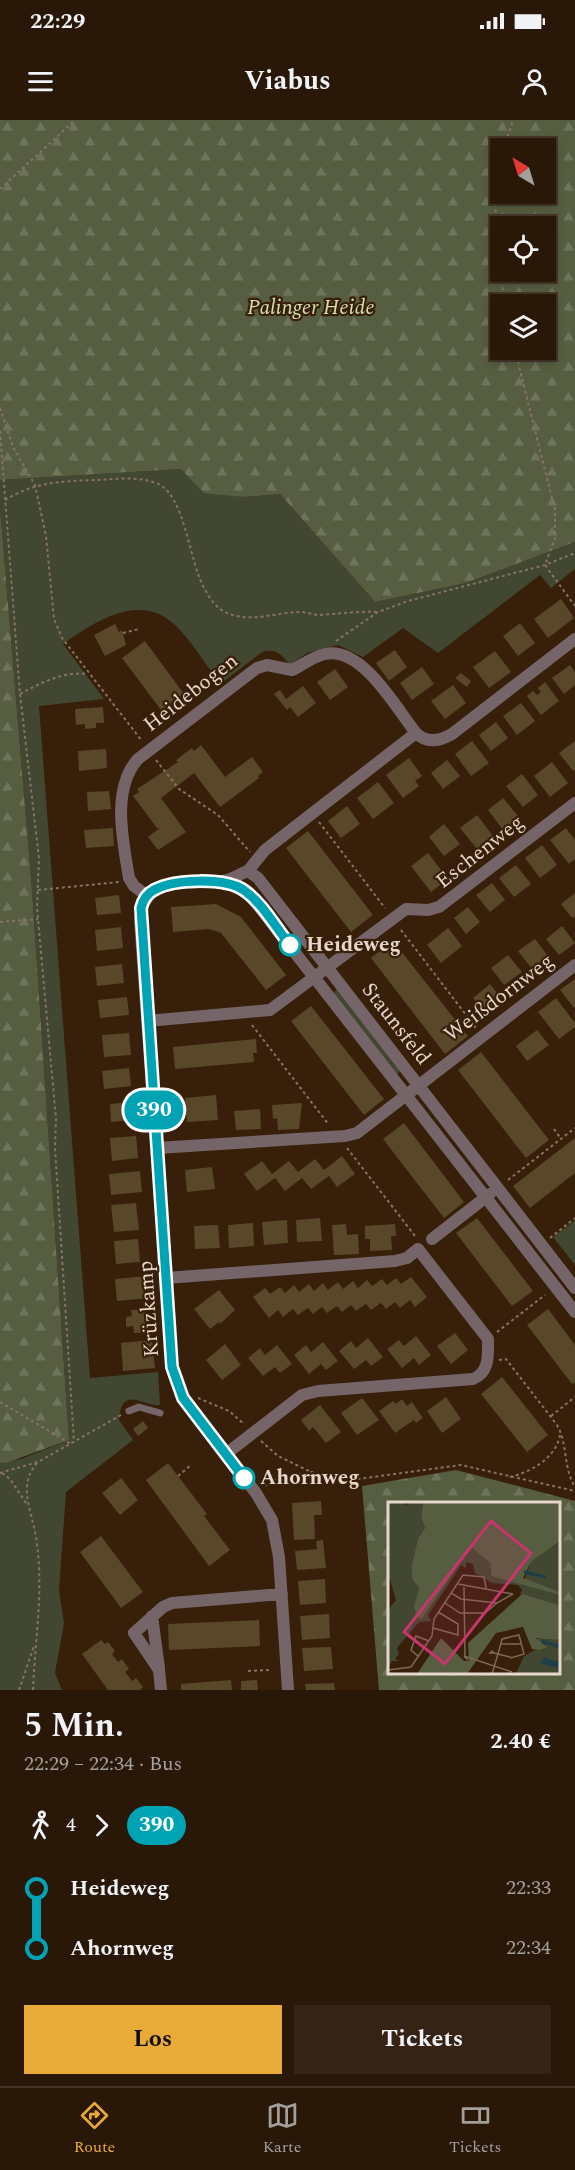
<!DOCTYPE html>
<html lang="de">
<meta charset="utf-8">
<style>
:root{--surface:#291708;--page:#352416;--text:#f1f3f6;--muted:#a59f9c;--line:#453629;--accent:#e8ab37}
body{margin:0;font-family:Spectral,serif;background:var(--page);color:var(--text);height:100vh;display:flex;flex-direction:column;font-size:22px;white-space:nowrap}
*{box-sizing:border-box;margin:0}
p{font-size:20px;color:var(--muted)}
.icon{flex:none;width:33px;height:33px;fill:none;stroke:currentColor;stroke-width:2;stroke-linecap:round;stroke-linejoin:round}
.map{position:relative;height:1570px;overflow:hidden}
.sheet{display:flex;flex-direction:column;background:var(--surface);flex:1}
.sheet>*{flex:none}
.badge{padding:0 12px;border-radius:20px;font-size:21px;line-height:39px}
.needle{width:39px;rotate:322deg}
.fabs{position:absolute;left:490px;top:18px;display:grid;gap:12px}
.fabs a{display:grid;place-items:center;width:66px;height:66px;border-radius:0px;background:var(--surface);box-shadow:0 3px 9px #0003,0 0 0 2px var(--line);font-size:30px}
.map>.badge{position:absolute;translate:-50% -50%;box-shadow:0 0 0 3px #fff}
.legs{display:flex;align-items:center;gap:9px;height:66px;padding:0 24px;font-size:20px}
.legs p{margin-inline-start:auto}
.summary{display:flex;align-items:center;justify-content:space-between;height:102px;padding:0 24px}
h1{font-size:33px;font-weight:700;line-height:45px}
.cta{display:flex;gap:12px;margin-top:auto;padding:12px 24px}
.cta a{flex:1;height:69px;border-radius:0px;background:var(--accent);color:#111;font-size:24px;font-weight:700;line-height:69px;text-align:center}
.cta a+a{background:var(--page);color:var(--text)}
ul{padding:0 24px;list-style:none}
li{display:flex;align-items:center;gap:21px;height:60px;font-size:22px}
li i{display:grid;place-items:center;width:9px;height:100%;margin:0 8px;background:currentColor}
li i::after{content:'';width:15px;height:15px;margin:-8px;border:4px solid;border-radius:50%;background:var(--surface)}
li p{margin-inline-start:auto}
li:first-child i{background:linear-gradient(#0000 50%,currentColor 0)}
li:last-child i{background:linear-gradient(currentColor 50%,#0000 0)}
.status{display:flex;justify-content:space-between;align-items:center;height:42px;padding:0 30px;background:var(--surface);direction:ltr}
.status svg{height:16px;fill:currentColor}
header{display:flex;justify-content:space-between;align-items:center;height:78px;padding:0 24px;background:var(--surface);font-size:27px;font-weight:700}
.tab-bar{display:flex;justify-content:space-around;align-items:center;height:84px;border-top:2px solid var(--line);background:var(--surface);font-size:16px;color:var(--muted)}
.tab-bar a{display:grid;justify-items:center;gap:3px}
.tab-bar .current{color:var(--accent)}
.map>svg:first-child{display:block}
.green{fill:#414730}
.forest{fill:url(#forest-firs);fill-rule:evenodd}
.building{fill:#59472a}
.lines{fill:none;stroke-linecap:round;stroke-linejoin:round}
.path{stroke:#877362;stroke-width:2;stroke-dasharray:3 3;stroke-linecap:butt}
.lane{stroke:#756569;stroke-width:7}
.street{stroke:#756569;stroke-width:12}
.line-1-casing{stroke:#fff;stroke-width:14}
.line-1{stroke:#00a3b4;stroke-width:9}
.stop-1-dot{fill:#fff;stroke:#00a3b4;stroke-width:3}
.labels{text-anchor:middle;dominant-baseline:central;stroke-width:4.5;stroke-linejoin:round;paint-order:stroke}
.park-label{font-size:21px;font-style:italic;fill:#d3e0a8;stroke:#371f0a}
.street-label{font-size:21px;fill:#e7d7cb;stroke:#371f0a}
.stop-label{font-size:21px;font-weight:bold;fill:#e7d7cb;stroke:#371f0a;text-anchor:start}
.inset-river{fill:none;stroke:#1b404a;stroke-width:3}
.inset-road{fill:none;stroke:#7d6957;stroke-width:1.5}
.view{fill:#c8356c;fill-opacity:0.15;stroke:#c8356c;stroke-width:3}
.inset-edge{fill:none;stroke:#e7d7cb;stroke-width:3}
</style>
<div class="status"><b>22:29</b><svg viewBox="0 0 49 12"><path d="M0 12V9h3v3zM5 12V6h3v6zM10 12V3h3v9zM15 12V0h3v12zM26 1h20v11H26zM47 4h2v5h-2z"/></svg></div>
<header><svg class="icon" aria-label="menu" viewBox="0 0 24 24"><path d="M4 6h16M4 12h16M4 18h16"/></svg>Viabus<svg class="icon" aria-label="person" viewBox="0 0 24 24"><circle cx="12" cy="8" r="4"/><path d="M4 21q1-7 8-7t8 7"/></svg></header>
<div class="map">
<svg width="575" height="1570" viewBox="0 0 575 1570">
<defs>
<pattern id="forest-firs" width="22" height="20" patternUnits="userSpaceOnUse" patternTransform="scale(1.5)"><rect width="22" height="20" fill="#565d40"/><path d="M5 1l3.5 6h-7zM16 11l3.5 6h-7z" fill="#6e745a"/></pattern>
</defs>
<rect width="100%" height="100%" fill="#371f0a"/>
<path class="green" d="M181,349L244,377L280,374L375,482L466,463L575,422V449L551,468L540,455L438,533L403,508L363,537L338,525L307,533L290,545C281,534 276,528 262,532L223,562L215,556C202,540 190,519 175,505C140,471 94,502 63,524L104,579L39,586L90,1258L158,1252L160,1285C143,1287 122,1264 119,1300L133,1320L66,1372L59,1470L64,1503L55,1553L62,1570H0V1342L21,1339L69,1320L32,770L0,388V360Z
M337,869L400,951L397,954H394L333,874Z
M575,1100V1145L553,1117Z"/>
<path class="forest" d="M0,0H575V422L466,463L375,482L280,374L244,377L204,373L181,349L0,360ZM501,28H546V74H501ZM501,106H546V152H501ZM501,184H546V230H501Z
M0,388L32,770L69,1320L6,1343L0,1342Z
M456,1350L575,1381V1570H379L362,1366ZM389,1384H558V1554H389Z"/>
<path class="building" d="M561,479L574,498L548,518L534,499Z
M520,503L535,523L518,536L503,516Z
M115,504L119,512L122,510L126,525L105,536L94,515Z
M145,521L184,574L161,590L122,538Z
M395,530L407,547L389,561L376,543Z
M495,531L511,552L489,568L473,547Z
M570,545L575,552V565L564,574L552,558Z
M422,547L434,564L412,580L400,563Z
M335,549L348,567L330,580L317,562Z
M461,553L471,561L467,567L455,558Z
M545,562L559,581L541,595L527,576L533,571L537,575L541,572L538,568Z
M453,565L466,583L445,599L431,581Z
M303,566L316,583L298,597L290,587L287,590L274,574L280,570L286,579Z
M521,583L535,601L517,615L503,596Z
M103,587L104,603H96V608L85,609V604L76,605L75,589Z
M496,602L508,618L491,631L479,615Z
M472,621L489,643L471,656L455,634Z
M575,621V649L573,651L559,633Z
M201,625L225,657L252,637L263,652L258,656L259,658L220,687L194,653L181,663L161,678L186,712L158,730L148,717L160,708H157L133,676L139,672L137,669L178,642L176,640L192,628L194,631Z
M106,629L107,648L79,651L78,631Z
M409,638L422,656L415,661L419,666L403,678L386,655Z
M447,640L460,656L443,669L431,653Z
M552,642L568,663L550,677L534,656Z
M522,654L538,675L523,687L506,666Z
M378,662L394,683L373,699L357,678Z
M109,671L111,689L88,691L87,672Z
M503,678L522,701L506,714L488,690Z
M347,686L360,704L341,718L328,701Z
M477,695L493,716L477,729L460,708Z
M444,704L460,724L444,736L429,717Z
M113,708L114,726L86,728L84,710Z
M566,708L575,720V739L569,744L550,720Z
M308,711L373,795L351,812L286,728Z
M542,725L557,745L540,758L525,738Z
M428,733L448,759L431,772L411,746Z
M516,745L531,764L514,777L499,758Z
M492,763L505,780L490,792L476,775Z
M575,773V796L572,798L561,784Z
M119,775L121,793L97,795L95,778Z
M216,784L241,797L286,855L266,870L221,813L209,809L173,812L171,787Z
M468,787L480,802L466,814L454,798Z
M562,806L575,823L559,835L546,819Z
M121,807L123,828L97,831L95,810Z
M448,808L462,826L441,843L427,825Z
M535,819L548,836L532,849L518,831Z
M393,821L468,916L445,934L371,838Z
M508,835L522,852L504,865L491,848Z
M122,844L124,863L97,866L95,847Z
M575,859V887L574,888L560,870Z
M490,864L504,882L487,895L473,878Z
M127,877L129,895L100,898L98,880Z
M556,878L575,903V907L559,919L538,892Z
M311,886L384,979L364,995L291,901Z
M537,910L549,925L527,941L516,926Z
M129,913L131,935L104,937L102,915Z
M256,919L257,933H253L254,942L175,949L173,927Z
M481,932L549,1020L526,1038L458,950Z
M129,948L131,966L104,969L102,951Z
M216,975L218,1000L187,1002L185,978Z
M130,982L132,1000L111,1002L110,984Z
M302,983L299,1009L278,1010L277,998L273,999L272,985Z
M260,989L261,1009L236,1010L234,991Z
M404,1003L464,1082L444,1098L383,1019Z
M136,1016L138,1038L112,1041L110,1018Z
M575,1018V1053L530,1088L513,1066Z
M342,1036L355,1054L337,1067L329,1056L311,1069L302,1058L285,1071L275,1058L257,1071L244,1054L262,1041L272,1054L289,1041L298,1052L315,1039L324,1050Z
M212,1047L215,1069L187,1072L185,1050Z
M140,1051L142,1072L111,1075L109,1054Z
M136,1083L139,1110L114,1112L111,1085Z
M320,1098L322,1121L297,1122L296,1100Z
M477,1098L533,1171L512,1186L456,1113Z
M287,1100L288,1123L264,1125L262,1102Z
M253,1103L254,1126L229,1128L228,1105Z
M346,1104L347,1115L358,1114L359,1134L334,1135L332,1105Z
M395,1104L396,1116H391L392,1130L370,1131V1119H365V1106Z
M218,1105L220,1128L195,1129L194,1106Z
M138,1119L140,1142L116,1144L114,1121Z
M147,1156L149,1178L117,1181L115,1159Z
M411,1157L427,1177L415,1187L410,1180L400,1188L395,1182L386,1189L381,1183L371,1190L366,1184L356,1191L351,1185L342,1192L337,1186L327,1193L322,1187L313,1194L308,1188L298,1195L293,1189L283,1197L278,1190L269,1198L253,1177L265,1168L270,1174L280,1167L285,1173L294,1165L299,1172L309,1164L314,1171L323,1163L328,1170L338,1162L343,1169L353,1161L358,1168L367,1160L372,1166L382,1159L387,1165L396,1158L401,1164Z
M219,1170L235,1190L220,1204L219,1202L210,1209L194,1189Z
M146,1189L148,1212L134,1213L133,1206L126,1207V1197L132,1196L131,1190Z
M548,1189L575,1225V1262L572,1264L527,1205Z
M455,1213L468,1230L451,1244L437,1226Z
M416,1216L431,1235L419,1245L414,1238L402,1248L387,1229L399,1220L404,1226Z
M368,1218L383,1237L371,1246L366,1240L354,1249L339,1231L351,1221L356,1228Z
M152,1220L155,1248L123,1251L121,1223Z
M323,1222L338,1241L326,1250L321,1244L309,1254L294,1235L306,1225L311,1232Z
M225,1224L241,1245L222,1260L206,1240Z
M277,1225L292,1244L280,1253L275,1247L263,1256L248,1238L260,1228L265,1235Z
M502,1257L548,1315L527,1332L481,1274Z
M446,1277L461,1299L442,1313L427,1291Z
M362,1278L379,1300L357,1315L341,1293Z
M402,1279L407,1286L412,1282L423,1298L416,1303L414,1300L395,1313L379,1291L393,1281L396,1284Z
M320,1285L341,1312L326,1323L313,1307L309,1311L301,1300Z
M143,1301L148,1308L138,1316L133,1309Z
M168,1343L207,1394L204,1396L230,1430L209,1446L146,1360Z
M121,1358L138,1380L120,1395L102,1373Z
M321,1381L322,1395H314L315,1419L294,1420L292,1383Z
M101,1416L143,1472L121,1488L80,1432Z
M323,1420L326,1448L297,1450L295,1431L317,1429L316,1421Z
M325,1459L326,1483L300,1485L298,1461Z
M329,1494L330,1518L302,1520L300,1496Z
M259,1500L260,1526L169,1530L168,1504Z
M101,1520L105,1524L108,1522L115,1531L112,1534L118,1542L122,1539L129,1549L125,1552L132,1561L136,1558L143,1567L140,1570H108L82,1534Z
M331,1527L333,1549L304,1551L302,1528Z
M231,1560L232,1570H181V1564Z
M257,1560L258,1570H241V1561Z
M334,1563L335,1570H306L305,1564Z"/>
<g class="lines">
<path class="path" d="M504,28L513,0
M501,42C491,83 496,143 506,184
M0,69L75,0
M515,230L555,390V418L545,445L575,486
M0,288L13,327L35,365L46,416L54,499L62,518L142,621
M0,311L20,574L39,738L37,788L56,999L55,1028L74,1322
M5,380C34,362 63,361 97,360C116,359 137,356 156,363C185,373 189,441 204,468C209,477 215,487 225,492C249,504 276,492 301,492C307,492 313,495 319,495C339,494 357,491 378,492
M123,513L139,509
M336,521L378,492L408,481L545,445L575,433
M20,574C41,563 63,551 87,554
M156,640L179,669L218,695L250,732
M319,702L385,788
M38,770L119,762
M0,802L38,799
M401,810L476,908
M252,905L329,1005
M554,1009L561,1019
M347,1028L415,1116
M508,1060L575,1008
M550,1118L575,1098
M497,1212L545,1175
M499,1240L506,1239L557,1305C568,1324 563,1348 575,1367
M198,1278L229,1291L244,1304
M0,1282L71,1324
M551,1296L575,1277
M261,1321L278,1336L309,1351
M0,1353L38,1342L121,1295
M2,1353L10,1359L26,1383
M178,1356L191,1345
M510,1357C531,1352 556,1338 560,1315
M265,1366L281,1357L312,1352L334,1358L358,1359L461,1345L575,1371
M248,1551L269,1550
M19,1570L34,1526
M33,1570C35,1517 45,1464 35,1412C30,1386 18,1364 38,1342"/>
<path class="lane" d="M129,1291L139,1287L160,1293"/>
<path class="street" d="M248,751C239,754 232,760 222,761C187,765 143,754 140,800L172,1247L183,1278L256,1373L272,1400L279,1437L288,1570
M248,751L258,758L575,1168
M248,751L265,730L416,613C427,624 440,621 452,614L575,519
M223,761L250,775L575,1192
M146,775L134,766L129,758C123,721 111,669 138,639L257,548L267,545L292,550C303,545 312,537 325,534C362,526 396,588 416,613
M147,901L270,890L406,789L428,790L439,787L575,683
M157,1028L345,1016L357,1013L575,845
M432,1119L490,1074
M166,1158L395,1141L407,1138L418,1129L488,1219C488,1235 490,1252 473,1259L318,1271L302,1275L226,1334
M152,1496L159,1548
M161,1570L159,1550L134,1513L163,1487L172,1483L282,1474"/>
</g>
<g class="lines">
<g class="line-1-casing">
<path id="line-1" d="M244,1358L183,1278L172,1247L141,788C143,780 146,774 154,770C174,759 226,757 245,771C263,784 276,808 290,825"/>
</g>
<use href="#line-1" class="line-1"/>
</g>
<g class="stop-1-dot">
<circle cx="290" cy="825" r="10"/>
<circle cx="244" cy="1358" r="10"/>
</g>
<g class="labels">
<g class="park-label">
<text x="311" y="188">Palinger Heide</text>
</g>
<g class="street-label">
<text transform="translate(191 573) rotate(-38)">Heidebogen</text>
<text transform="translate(480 732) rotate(-38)">Eschenweg</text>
<text transform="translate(499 878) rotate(-37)">Weißdornweg</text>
<text transform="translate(396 904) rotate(52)">Staunsfeld</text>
<text transform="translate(149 1189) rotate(-94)">Krüzkamp</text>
</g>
<g class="stop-label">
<text x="306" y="825">Heideweg</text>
<text x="260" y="1358">Ahornweg</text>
</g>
</g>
<g transform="translate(388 1382)">
<rect width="172" height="172" fill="#371f0a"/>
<path d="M0,0H17L18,4L21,0H35L33,16L37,26L30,36L24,62V77L31,86L27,104L35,116L83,45L102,61L103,74L167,90L172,93V103L132,92L134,88L130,83L104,81L87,71L85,62L78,60V66L73,63L40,113L43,119L31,120L9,146L11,152L7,157L11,159H4L0,166V108L8,98L0,71ZM172,39V90L136,79L143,60ZM153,135L172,138V172H128L136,154L158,142L147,139Z" fill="#414730"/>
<path d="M35,0H172V39L143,60L135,76L172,90V93L103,74L102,61L83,45L34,117L29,115L26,105L31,86L24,77V62L30,36L37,26L33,16ZM134,92L172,103V138L148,136L159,145L152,148L144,147L135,125L108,131L79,172H29L53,136L76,159H81L80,141Z" fill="#565d40"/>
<path class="inset-river" d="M136,70L158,75M154,139L173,145M155,157L173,162M153,160L173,165"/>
<path class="inset-road" d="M70,82L125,92M76,85L77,154M63,91L73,97L109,101L125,92M57,101L72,111H97L109,101M45,126L70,133V122L50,110M113,142H134M31,155L23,148L28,134L41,139M80,158L76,154L124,170M0,168L23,165L44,134L46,117L75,73L96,75L98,86M104,172L110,152L114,137L131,133L136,152L123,156L122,155L106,151L104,149L102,151H106"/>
<path class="view" d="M103,19L143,51L57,162L16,130Z"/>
<rect width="172" height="172" class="inset-edge"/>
</g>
</svg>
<div class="fabs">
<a><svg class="needle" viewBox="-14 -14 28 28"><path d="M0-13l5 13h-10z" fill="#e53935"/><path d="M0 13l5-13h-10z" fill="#a59f9c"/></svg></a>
<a><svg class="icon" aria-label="locate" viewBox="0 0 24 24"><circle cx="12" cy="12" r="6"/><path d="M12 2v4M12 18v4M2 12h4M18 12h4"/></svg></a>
<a><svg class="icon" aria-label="layers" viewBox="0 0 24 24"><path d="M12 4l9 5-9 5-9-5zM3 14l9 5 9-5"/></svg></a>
</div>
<b class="badge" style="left:154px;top:990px;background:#00a3b4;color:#fff">390</b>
</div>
<section class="sheet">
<div class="summary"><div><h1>5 Min.</h1><p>22:29 – 22:34 · Bus</p></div><b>2.40 €</b></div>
<div class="legs"><svg class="icon" aria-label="walk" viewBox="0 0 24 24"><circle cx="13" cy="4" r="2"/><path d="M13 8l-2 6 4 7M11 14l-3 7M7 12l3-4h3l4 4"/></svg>4<svg class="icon" aria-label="forward" viewBox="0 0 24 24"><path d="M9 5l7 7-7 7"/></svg><b class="badge" style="background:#00a3b4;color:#fff">390</b></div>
<ul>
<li><i style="color:#00a3b4"></i><b>Heideweg</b><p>22:33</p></li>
<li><i style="color:#00a3b4"></i><b>Ahornweg</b><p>22:34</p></li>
</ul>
<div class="cta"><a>Los</a><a>Tickets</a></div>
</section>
<nav class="tab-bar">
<a class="current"><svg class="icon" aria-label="directions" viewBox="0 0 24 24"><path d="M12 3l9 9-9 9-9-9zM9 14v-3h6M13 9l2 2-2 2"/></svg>Route</a>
<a><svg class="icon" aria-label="map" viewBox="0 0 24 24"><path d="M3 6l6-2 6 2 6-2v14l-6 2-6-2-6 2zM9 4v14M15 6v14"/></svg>Karte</a>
<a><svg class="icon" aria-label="tickets" viewBox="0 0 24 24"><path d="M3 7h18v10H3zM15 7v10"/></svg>Tickets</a>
</nav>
